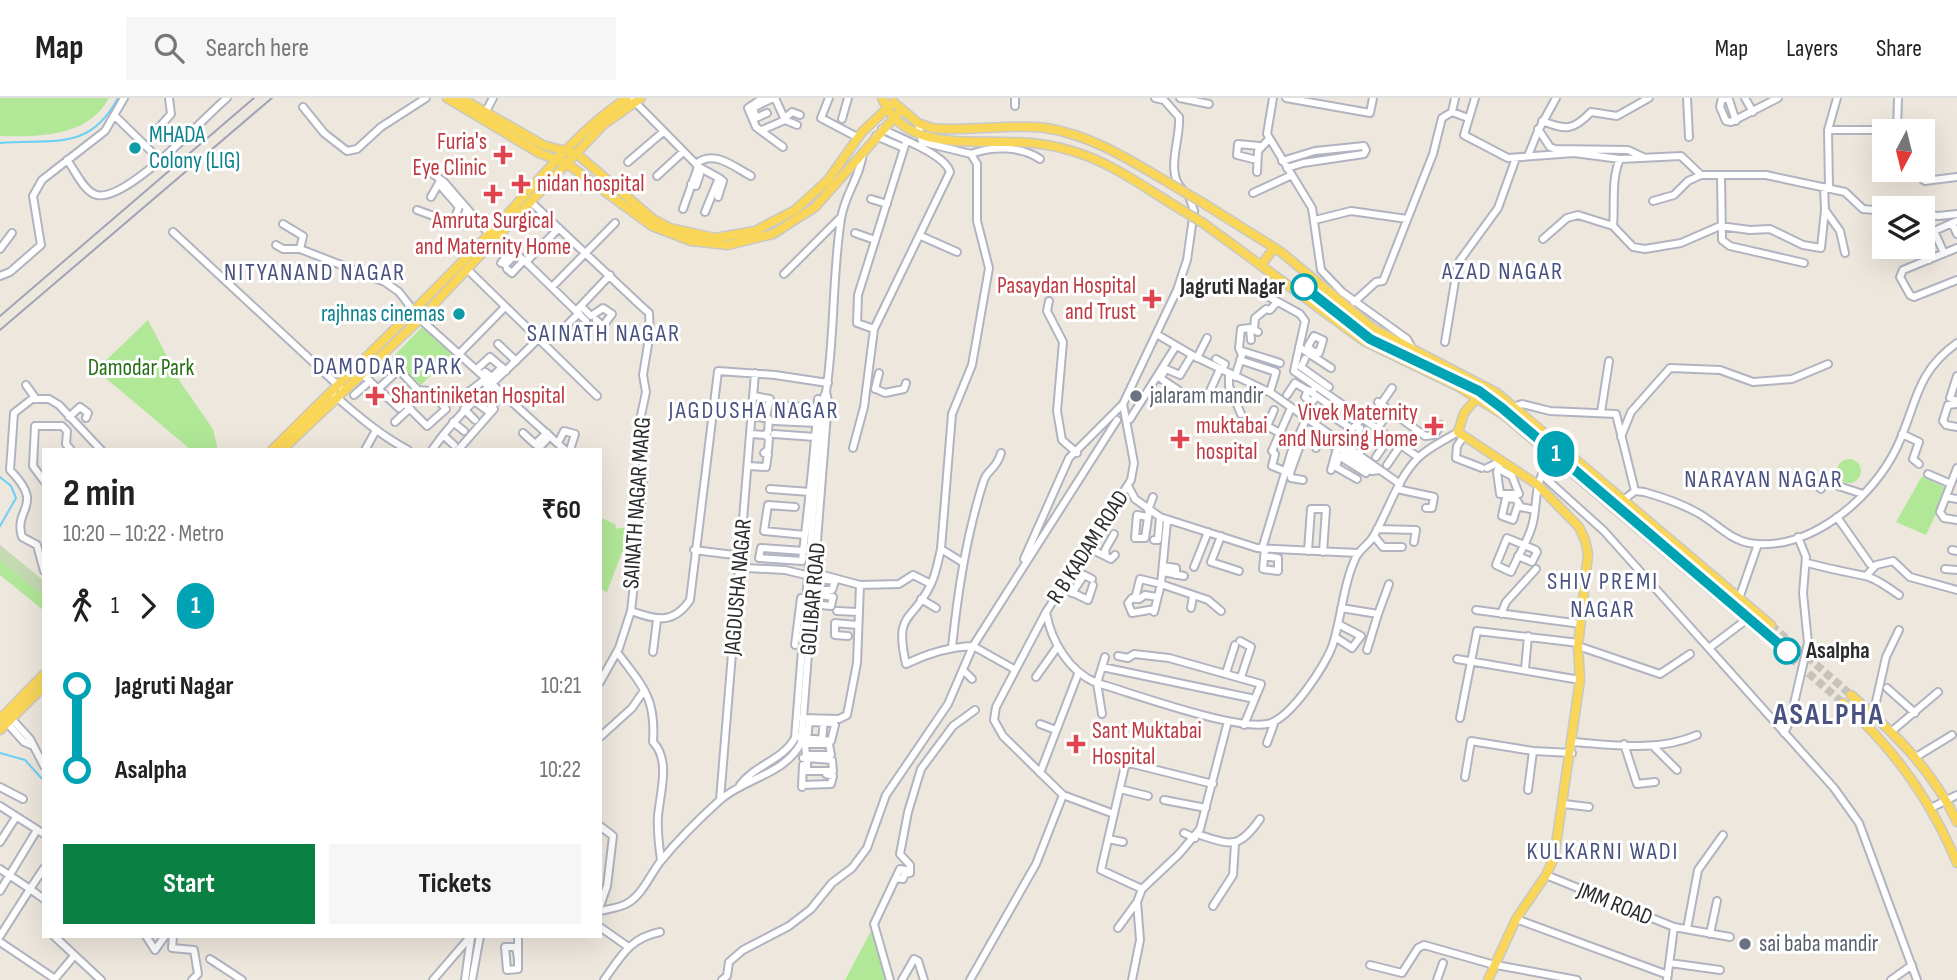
<!DOCTYPE html>
<meta charset="utf-8">
<style>
:root{--surface:#fff;--page:#f6f6f6;--text:#222;--muted:#767676;--line:#e0e0e0;--accent:#0b8043}
body{margin:0;font-family:"Sofia Sans Condensed",sans-serif;background:var(--page);color:var(--text);height:100vh;display:flex;flex-direction:column;font-size:26px;white-space:nowrap}
*{box-sizing:border-box;margin:0}
p{font-size:23px;color:var(--muted)}
.icon{flex:none;width:38px;height:38px;fill:none;stroke:currentColor;stroke-width:2;stroke-linecap:round;stroke-linejoin:round}
.map{position:relative;flex:1;overflow:hidden}
.sheet{position:absolute;left:42px;top:350px;width:560px;height:490px;display:flex;flex-direction:column;background:var(--surface);border-radius:0px;box-shadow:0 7px 28px #0002}
.sheet>*{flex:none}
.badge{padding:0 14px;border-radius:23px;font-size:24px;line-height:46px}
.needle{width:46px;rotate:187deg}
.controls{position:absolute;left:1872px;top:21px;display:grid;gap:14px}
.controls a{display:grid;place-items:center;width:63px;height:63px;border-radius:0px;background:var(--surface);box-shadow:0 7px 28px #0002;font-size:35px}
.map>.badge{position:absolute;translate:-50% -50%;box-shadow:0 0 0 4px #fff}
.legs{display:flex;align-items:center;gap:10px;height:77px;padding:0 21px;font-size:23px}
.legs p{margin-inline-start:auto}
.headline{display:flex;align-items:center;justify-content:space-between;height:119px;padding:0 21px}
h1{font-size:38px;font-weight:700;line-height:52px}
.button{display:flex;gap:14px;margin-top:auto;padding:14px 21px}
.button a{flex:1;height:80px;border-radius:0px;background:var(--accent);color:#fff;font-size:28px;font-weight:700;line-height:80px;text-align:center}
.button a+a{background:var(--page);color:var(--text)}
ul{padding:0 21px;list-style:none}
li{display:flex;align-items:center;gap:24px;height:84px;font-size:26px}
li i{display:grid;place-items:center;width:10px;height:100%;margin:0 9px;background:currentColor}
li i::after{content:'';width:18px;height:18px;margin:-9px;border:5px solid;border-radius:50%;background:var(--surface)}
li p{margin-inline-start:auto}
li:first-child i{background:linear-gradient(#0000 50%,currentColor 0)}
li:last-child i{background:linear-gradient(currentColor 50%,#0000 0)}
header{display:flex;align-items:center;gap:42px;box-sizing:border-box;height:98px;padding:0 35px;background:var(--surface);border-bottom:2px solid var(--line)}
header strong{font-size:33px}
nav{display:flex;gap:38px;margin-inline-start:auto;font-size:24px}
.search{width:490px;height:63px;background:var(--page);display:flex;align-items:center;gap:18px;box-sizing:border-box;padding:0 24px;border-radius:0px;color:var(--muted);font-size:26px}
.map>svg:first-child{display:block}
.green{fill:#b1e897}
.cemetery{fill:#c5d9b3}
.lines{fill:none;stroke-linecap:round;stroke-linejoin:round}
.stream{stroke:#6bcff6;stroke-width:2}
.major-tunnel{stroke:#c7c2ba;stroke-width:8;stroke-dasharray:8 4;stroke-linecap:butt}
.minor-casing{stroke:#b1b4c0;stroke-width:10}
.major-casing{stroke:#c8c8c8;stroke-width:11}
.minor{stroke:#fff;stroke-width:6}
.major{stroke:#f9d657;stroke-width:8}
.rail{stroke:#9fa3b7;stroke-width:2}
.major-bridge-casing{stroke:#c8c8c8;stroke-width:11;stroke-linecap:butt}
.major-bridge{stroke:#f9d657;stroke-width:8}
.line-1-casing{stroke:#fff;stroke-width:16}
.line-1{stroke:#00a3b4;stroke-width:10}
.culture-dot{fill:#0f9aa8;stroke:#fff;stroke-width:2.5}
.health-dot{fill:#e0444e;stroke:#fff;stroke-width:2.5}
.stop-1-dot{fill:#fff;stroke:#00a3b4;stroke-width:3.5}
.worship-dot{fill:#6b7280;stroke:#fff;stroke-width:2.5}
.labels{text-anchor:middle;dominant-baseline:central;stroke-width:6;stroke-linejoin:round;paint-order:stroke}
.culture-label{font-size:23px;fill:#0d838f;stroke:#fff;text-anchor:start}
.health-label{font-size:23px;fill:#be3a42;stroke:#fff;text-anchor:start}
.stop-label{font-size:23px;font-weight:bold;fill:#2c2c2c;stroke:#fff;text-anchor:end}
.park-label{font-size:23px;fill:#276f16;stroke:#fff}
.worship-label{font-size:23px;fill:#5b616d;stroke:#fff;text-anchor:start}
.street-label{font-size:23px;fill:#2c2c2c;stroke:#fff}
.neighbourhood-label{font-size:24px;letter-spacing:2px;fill:#495280;stroke:#fff}
.district-label{font-size:30px;font-weight:bold;letter-spacing:2px;fill:#495280;stroke:#fff}
</style>
<header>
<strong>Map</strong>
<div class="search"><svg class="icon" aria-label="search" viewBox="0 0 24 24"><circle cx="10" cy="10" r="6"/><path d="M15 15l6 6"/></svg>Search here</div>
<nav><a>Map</a><a>Layers</a><a>Share</a></nav>
</header>
<div class="map">
<svg width="1957" height="882" viewBox="0 0 1957 882">
<rect width="100%" height="100%" fill="#eee7dd"/>
<path class="green" d="M0,0H109C88,39 39,39 0,38Z
M148,222L181,285L213,331L218,352H191L96,272Z
M423,228L454,255L421,287L392,260Z
M1837 373a12 12 0 1 1 24 0a12 12 0 1 1-24 0Z
M1922,378L1948,391L1926,437L1896,424Z
M600,419L616,427L615,431L632,428L607,494L600,491Z
M0,462L44,498V513L0,477Z
M872,831L877,833L887,882H845Z"/>
<path class="cemetery" d="M0,447L44,483V498L0,462Z"/>
<g class="lines">
<path class="stream" d="M0,45C51,40 89,55 118,0
M0,379L11,388L16,400L0,428
M0,655L25,662L44,683"/>
<path class="major-tunnel" d="M1771,527L1851,597
M1763,536L1843,605"/>
<g class="minor-casing">
<path id="minor" d="M631,0L696,66C714,51 734,69 751,78
M763,0L748,10L756,29L783,49
M829,0L821,20L857,39
M1155,0L1164,2L1179,19C1181,40 1165,74 1182,91
M1180,0L1209,6
M1273,0L1267,36L1312,110L1321,172L1342,194L1407,241L1413,252
M1286,0L1370,15L1373,0
M1475,0L1464,37L1508,60L1574,55L1620,61L1681,58L1701,77H1766L1845,94L1863,111L1885,113
M1687,0L1689,39
M1722,0L1720,9L1726,23L1731,24L1778,0
M1724,0L1729,2L1736,23
M1745,0L1753,14
M1015,8V0
M303,9L324,35L347,53L357,51L381,29L426,0
M1452,14L1455,0
M484,17L493,0
M115,18L160,62
M756,19L753,10L773,0
M786,19L792,14L800,17
M756,20L767,15
M842,21L848,0
M785,22L797,27
M1542,23C1566,32 1573,33 1591,14L1617,18L1649,0
M918,25L922,44L971,56L977,66V123L989,170L972,267L952,316L941,451L962,464
M1538,31L1550,49L1555,51L1628,52L1643,59
M762,32L785,22L775,0
M1828,32H1897
M1897,33L1898,0
M155,34L171,16L169,0
M876,38L904,50
M971,56C992,48 1021,48 1040,61
M1528,58L1538,33L1556,0
M67,62C75,72 82,90 94,96C122,110 205,18 227,0
M1257,62L1237,57L1238,46L1259,48
M1282,63L1315,53L1364,48L1366,52L1364,56L1303,65L1287,70
M628,64L663,34
M697,68L719,80
M426,71L444,84L489,136
M1911,72L1925,83L1957,79
M1257,74L1258,53L1269,41
M657,78L683,54
M1721,78L1722,142L1730,148L1804,165
M691,86L696,88L700,76
M1824,89L1825,112L1840,133L1845,155
M1829,89L1828,32L1837,0
M1253,95L1292,77
M1189,98L1194,113L1187,162L1177,192L1123,306L1134,365L1131,382L1046,514C1051,543 1069,574 1097,585C1135,596 1233,632 1267,626C1290,622 1326,567 1333,546C1342,517 1343,487 1356,459C1360,451 1369,446 1373,439C1388,414 1397,381 1418,360C1428,350 1445,342 1458,334
M431,99L440,83
M718,99L723,83L719,80
M871,101L887,106
M1653,103L1674,97L1688,83L1701,77
M531,104L639,206L649,215L650,234L643,277L646,294L637,336L643,360V382L635,478L631,513L619,550L600,584
M683,111L698,69
M417,112L453,125L459,109L439,86
M705,114L719,80
M1923,116L1938,118L1957,116
M1315,122L1351,113L1407,121
M1952,125L1957,136
M283,126L303,138L300,151
M460,128L467,111
M1613,128C1615,105 1611,81 1620,61
M559,130L526,164L576,213L610,177
M173,134L341,290
M855,135L875,142
M921,138L957,154
M1923,138L1934,133
M498,139L512,151L501,165
M1543,141L1567,120L1578,117L1613,128L1633,149L1645,151L1681,145L1720,128L1750,132L1770,131L1803,147L1821,150L1825,112
M276,147L283,151H300L385,184L399,194L420,221L565,352
M1923,149L1929,162
M1957,150L1903,172L1900,179L1910,197L1914,199L1957,182
M0,151L12,135
M1944,155L1934,133L1957,123
M505,167L516,156L526,164
M467,171L597,298
M507,171L512,175L524,162
M784,176L841,119
M0,178L10,174L41,147L33,98L42,82L105,33L124,0
M552,189L615,125
M1269,199L1300,216L1305,223L1294,273L1418,359
M1049,203L1047,213L1063,244L1057,313L1062,342L1077,355
M1354,204L1376,184L1383,183L1433,56L1442,20L1452,14L1468,20
M581,208L591,218L603,210L612,216L603,228L596,222
M567,227L579,215
M874,231L950,74C945,56 899,40 882,31
M575,234L586,223L576,213
M1258,234L1254,232L1255,220L1266,211L1270,212L1277,204
M1158,237L1194,258L1271,295L1400,386
M1445,244L1458,165L1498,110L1516,60
M498,246L516,263
M1299,249L1331,270
M1242,253L1280,265
M460,255L505,209
M1310,257L1312,253L1319,255L1323,242L1314,238L1308,248L1312,253
M1197,260L1207,240
M1216,261L1225,266L1222,272
M1305,261L1301,269L1329,289
M1240,262L1276,274L1270,294
M477,271L490,259L506,273
M400,273L418,292L430,293L446,311L427,328L404,305
M485,274L492,279L502,269
M1229,276V288L1241,316
M363,277L399,310L418,292
M1235,279L1242,257L1239,250L1241,231L1250,230L1251,242
M26,287L36,301
M1315,289L1312,295L1328,306L1320,319
M378,291L393,277
M875,291L879,275
M876,291L885,295L904,291L906,285
M1178,292L1160,280L1166,271L1180,277L1192,257
M1308,292L1305,299L1312,304L1317,298
M470,293L483,283L499,300L488,313L473,302
M1209,295L1220,271
M334,297C358,318 380,337 408,352
M354,297L370,283
M1287,297L1295,285L1312,295
M754,298L770,301L766,319
M1955,302L1950,300L1957,278
M1378,304L1425,338L1434,337L1441,327
M1381,306L1392,290
M1957,306L1948,307L1943,323L1946,327L1957,329
M776,307L817,310
M1513,309L1522,306L1550,313L1616,316L1635,393
M1291,310L1272,353L1275,356L1272,368L1290,375L1291,380L1303,382
M464,311L475,322
M1274,312L1267,328L1296,344
M1601,314L1609,263
M1330,317L1352,331L1362,321
M753,318L769,321L768,334L765,337
M69,319L80,309L88,315L86,320
M1130,321L1176,248
M774,323L818,325
M395,324L410,310
M453,324L464,333
M1377,331L1390,312
M523,335L535,346L547,335
M752,336L765,337L769,340L768,352L764,355
M774,336L815,339
M1902,336L1919,344L1913,361L1919,366
M443,337L454,347
M1464,338L1457,348L1456,360L1482,370
M1621,339L1631,314L1670,270L1720,272L1753,284L1792,281L1828,266
M1324,342L1337,350
M558,345L564,333L575,336L570,352
M853,350L864,309L874,231L857,225L858,197L906,44
M1316,350L1324,333
M365,352L375,334
M432,352C462,309 501,279 538,241
M458,352L494,311
M537,352L550,338
M1341,352L1372,373L1379,372
M1358,357L1363,349L1357,338L1360,330
M1376,359L1389,340
M1387,367L1400,348
M749,368L766,369L768,356L764,355
M1487,370L1501,363
M1957,370L1940,414L1944,420L1957,422
M1499,371L1512,378L1519,396H1500L1497,374L1501,363
M1331,372L1339,343
M1290,375L1299,350
M1928,376L1951,386
M1542,377L1604,433L1834,690L1859,725L1917,882
M1357,381L1336,369L1339,358L1366,375L1370,371
M44,383L33,368L35,328H62L67,333L66,346L71,352
M1128,388L1135,401L1160,419L1257,450L1358,455
M770,391L810,394
M1397,391L1434,399L1432,410H1426
M1821,391L1816,386L1817,381L1863,396
M1946,399L1957,401
M1518,407L1513,422L1502,418L1506,400L1516,401L1521,409L1535,412
M795,409L768,407L764,433L805,437
M1613,410L1635,393L1644,394C1662,399 1682,406 1698,415C1716,425 1729,441 1749,445C1809,455 1873,400 1897,349C1917,306 1915,275 1957,245
M1148,412L1153,399
M1148,419L1137,417L1135,440H1145L1149,413
M1837,419L1870,466
M1167,423L1161,486L1208,502L1221,513
M1377,431L1416,432L1414,444
M1221,438L1211,464L1239,473
M1374,438L1383,449H1402
M1154,442H1158L1160,419
M1087,449L1111,461L1115,457
M941,451C938,463 936,477 930,488C912,525 894,513 906,566C928,555 948,549 973,548L1117,322
M1262,451L1291,355L1306,321
M694,452L742,458
M1952,452L1957,453
M803,453L761,450L759,460L802,463C808,409 815,355 818,301
M1308,453L1311,411H1326L1323,454
M1106,458L1105,452L1114,436
M1264,458L1278,460V473L1263,471L1265,451
M1518,458L1532,464L1537,454L1536,452L1507,440L1496,467L1511,474C1517,459 1528,443 1532,428C1536,415 1535,402 1538,389C1540,378 1546,368 1550,358
M1024,461L1069,360L1123,306
M1807,465C1826,470 1846,474 1865,478C1876,480 1890,491 1899,497
M1163,468L1176,470V477
M1194,469L1208,434
M746,470L785,472L810,478
M1945,471L1957,472
M44,473L37,447L22,439C13,409 46,409 10,372L14,315L32,301H49L59,307L101,352
M1163,474L1184,478
M1866,478L1876,467L1893,463L1910,479L1957,492
M860,487L899,486L913,477L931,486
M1063,490L1088,502L1093,487
M814,491C820,492 826,492 832,492L835,483L820,481L819,492
M809,495L833,499L831,508L812,506
M1072,495L1084,477L1092,481
M921,501L936,510
M1135,501L1140,481L1161,486L1154,514
M1191,510L1193,498
M1341,510L1378,516L1367,552
M1155,511L1132,515L1128,505L1132,500L1139,501L1145,497L1157,499
M1476,512L1581,526
M1735,512L1758,446
M631,513C656,522 673,527 690,502L718,273L775,277L828,285
M837,513L858,514
M1046,514L996,609L994,622L1003,638L1063,697L1114,716
M1378,516L1389,486
M1501,516L1506,504L1536,471
M848,538L835,537V525L857,527
M1335,539L1352,550L1361,538L1338,526
M1240,543L1251,549L1241,579
M795,547L801,500L811,501
M1578,548L1660,576L1690,556
M952,549C958,493 966,439 983,385C987,370 996,373 1001,355
M1709,550L1746,522
M617,554C643,589 656,599 653,644C671,662 660,695 658,718C657,733 659,748 661,762
M653,554L657,522
M1118,558L1128,560L1134,556L1169,560L1261,586L1244,627
M1457,561L1580,582
M1102,569L1255,601
M1525,571L1528,538
M963,572L972,581
M1226,575L1235,547
M1036,579L1058,548
M1887,590L1915,615
M1102,616L1097,585L1105,559
M1873,617L1886,559L1899,532
M11,620L30,641L44,668
M802,620L839,621L847,617L857,565L860,487L812,474
M1460,620L1477,533L1579,545
M7,625L24,644L31,647
M1040,626L1056,632
M1892,633L1938,594
M1784,635L1790,623L1808,545L1803,495L1806,459L1798,439
M600,639L632,610L643,594
M799,639L831,643L835,627
M807,641L809,624L834,625
M822,642L824,622
M1573,644C1614,647 1659,654 1697,637
M1267,645L1275,623
M805,646H829L831,657H806Z
M1624,646L1637,686L1655,684
M1654,649L1677,672
M1916,659L1952,637
M803,660H807L832,662L833,673H807V660
M1040,675L1078,576
M1465,679L1471,643L1533,653L1572,655
M740,687C756,666 782,663 795,640L822,303L826,294
M802,687L831,686L833,678L826,676
M0,689L23,701
M802,689L803,667
M1120,691L1148,698
M1528,692L1533,653
M720,702L755,275
M1164,702L1206,710
M1564,706L1589,709
M0,708L44,736
M1931,710L1957,697
M600,728L613,738L607,788L600,808
M1184,735L1195,740
M1197,736C1231,747 1238,752 1260,721
M1108,741L1123,744
M0,744L16,719
M44,770L30,791L44,801
M0,771L30,791L0,838
M905,776L910,775V767L900,756L908,714L921,671L953,628L975,612
M1546,777L1674,829L1667,882
M1142,791L1101,772L1125,668L1129,665L1213,686
M0,793L37,732
M1213,808L1233,777L1235,746
M600,813C608,811 619,810 626,806C641,799 650,777 660,764C677,743 699,721 720,702C745,680 784,677 801,645L828,303L826,294C835,237 832,178 841,121C844,97 861,78 863,54
M1516,821L1668,877
M600,829L627,848
M1674,829L1730,839
M1118,830L1137,804
M1687,831L1698,772L1723,737
M1710,836L1717,803
M54,838L101,882
M146,838L155,852L165,838
M173,838L172,850L194,852L198,876L192,882
M0,844L55,881
M210,861L242,882
M518,861L516,849H505L507,872L518,871V838
M1670,865L1720,872
M1370,867L1402,875L1418,850L1424,847L1491,866L1577,882
M54,882L74,858
M433,882L471,838
M465,882L471,839
M472,882L480,838
M604,882C621,858 630,840 660,834
M722,882L727,878L729,864L743,852L789,828L811,811L832,785L852,770L867,750L886,697L948,606L973,548L1014,571
M890,882L874,826L900,771L906,772L903,781L896,780
M902,882L914,861L918,863L924,882
M970,882L1036,766L1063,697
M1132,882L1140,842L1137,804L1142,791L1179,756L1200,731L1228,623
M1437,882L1443,865
M1891,882L1912,867"/>
</g>
<g class="major-casing">
<path id="major" d="M447,0L539,55L566,65L652,128L691,143L728,147L773,136L815,109L901,12
M461,0L543,47L577,56L653,121L670,130L715,140L755,133L795,112L828,82L862,34L894,4
M882,0C904,52 963,42 1009,44C1031,44 1052,47 1072,53C1108,63 1141,87 1172,106
M898,8L918,25L932,30C970,34 1009,25 1046,30C1091,37 1130,62 1169,85
M1203,105L1281,154L1374,231L1497,295L1771,527
M1203,125L1364,243L1459,289L1504,317L1763,536
M1262,166L1274,150
M1486,289L1464,315L1458,334L1538,387L1579,429L1585,442L1588,456L1578,548L1580,582L1554,760L1546,777L1516,821L1488,882
M272,352C345,279 420,208 491,134C535,88 574,35 627,0
M282,352L420,221L603,27L641,0
M1851,597C1893,634 1933,672 1957,724
M1843,605C1894,650 1931,702 1957,765
M0,621L44,576
M0,632L44,588"/>
</g>
<use href="#minor" class="minor"/>
<use href="#major" class="major"/>
<path class="rail" d="M0,218L254,0
M0,232L272,0"/>
<g class="major-bridge-casing">
<path id="major-bridge" d="M1169,85L1203,105
M1172,106L1203,125"/>
</g>
<use href="#major-bridge" class="major-bridge"/>
</g>
<g class="lines">
<g class="line-1-casing">
<path id="line-1" d="M1304,189L1370,241L1479,293L1502,310L1787,553"/>
</g>
<use href="#line-1" class="line-1"/>
</g>
<g class="culture-dot">
<circle cx="135" cy="50" r="7"/>
<circle cx="459" cy="216" r="7"/>
</g>
<g class="health-dot">
<path d="M499.5 46.5h7v7h7v7h-7v7h-7v-7h-7v-7h7z"/>
<path d="M517.5 75.5h7v7h7v7h-7v7h-7v-7h-7v-7h7z"/>
<path d="M489.5 85.5h7v7h7v7h-7v7h-7v-7h-7v-7h7z"/>
<path d="M1148.5 190.5h7v7h7v7h-7v7h-7v-7h-7v-7h7z"/>
<path d="M371.5 287.5h7v7h7v7h-7v7h-7v-7h-7v-7h7z"/>
<path d="M1430.5 317.5h7v7h7v7h-7v7h-7v-7h-7v-7h7z"/>
<path d="M1176.5 330.5h7v7h7v7h-7v7h-7v-7h-7v-7h7z"/>
<path d="M1072.5 635.5h7v7h7v7h-7v7h-7v-7h-7v-7h7z"/>
</g>
<g class="stop-1-dot">
<circle cx="1304" cy="189" r="12"/>
<circle cx="1787" cy="553" r="12"/>
</g>
<g class="worship-dot">
<circle cx="1136" cy="298" r="7"/>
<circle cx="1745" cy="846" r="7"/>
</g>
<g class="labels">
<g class="culture-label">
<text x="149" y="37">MHADA<tspan x="149" dy="26">Colony (LIG)</tspan></text>
<text x="445" y="216" text-anchor="end">rajhnas cinemas</text>
</g>
<g class="health-label">
<text x="487" y="44" text-anchor="end">Furia's<tspan x="487" dy="26">Eye Clinic</tspan></text>
<text x="537" y="86">nidan hospital</text>
<text x="493" y="123" text-anchor="middle">Amruta Surgical<tspan x="493" dy="26">and Maternity Home</tspan></text>
<text x="1136" y="188" text-anchor="end">Pasaydan Hospital<tspan x="1136" dy="26">and Trust</tspan></text>
<text x="391" y="298">Shantiniketan Hospital</text>
<text x="1418" y="315" text-anchor="end">Vivek Maternity<tspan x="1418" dy="26">and Nursing Home</tspan></text>
<text x="1196" y="328">muktabai<tspan x="1196" dy="26">hospital</tspan></text>
<text x="1092" y="633">Sant Muktabai<tspan x="1092" dy="26">Hospital</tspan></text>
</g>
<g class="stop-label">
<text x="1285" y="189">Jagruti Nagar</text>
<text x="1806" y="553" text-anchor="start">Asalpha</text>
</g>
<g class="park-label">
<text x="141" y="270">Damodar Park</text>
</g>
<g class="worship-label">
<text x="1150" y="298">jalaram mandir</text>
<text x="1759" y="846">sai baba mandir</text>
</g>
<g class="street-label">
<text transform="translate(637 405) rotate(-86)">SAINATH NAGAR MARG</text>
<text transform="translate(1088 449) rotate(-57)">R B KADAM ROAD</text>
<text transform="translate(738 489) rotate(-85)">JAGDUSHA NAGAR</text>
<text transform="translate(813 501) rotate(-85)">GOLIBAR ROAD</text>
<text transform="translate(1615 806) rotate(22)">JMM ROAD</text>
</g>
<g class="neighbourhood-label">
<text x="1503" y="173">AZAD NAGAR</text>
<text x="315" y="174">NITYANAND NAGAR</text>
<text x="604" y="235">SAINATH NAGAR</text>
<text x="388" y="268">DAMODAR PARK</text>
<text x="754" y="312">JAGDUSHA NAGAR</text>
<text x="1764" y="381">NARAYAN NAGAR</text>
<text x="1603" y="483">SHIV PREMI<tspan x="1603" dy="28">NAGAR</tspan></text>
<text x="1603" y="753">KULKARNI WADI</text>
</g>
<g class="district-label">
<text x="1829" y="617">ASALPHA</text>
</g>
</g>
</svg>
<div class="controls">
<a><svg class="needle" viewBox="-14 -14 28 28"><path d="M0-13l5 13h-10z" fill="#e53935"/><path d="M0 13l5-13h-10z" fill="#767676"/></svg></a>
<a><svg class="icon" aria-label="layers" viewBox="0 0 24 24"><path d="M12 4l9 5-9 5-9-5zM3 14l9 5 9-5"/></svg></a>
</div>
<b class="badge" style="left:1556px;top:356px;background:#00a3b4;color:#fff">1</b>
<section class="sheet">
<div class="headline"><div><h1>2 min</h1><p>10:20 – 10:22 · Metro</p></div><b>₹60</b></div>
<div class="legs"><svg class="icon" aria-label="walk" viewBox="0 0 24 24"><circle cx="13" cy="4" r="2"/><path d="M13 8l-2 6 4 7M11 14l-3 7M7 12l3-4h3l4 4"/></svg>1<svg class="icon" aria-label="forward" viewBox="0 0 24 24"><path d="M9 5l7 7-7 7"/></svg><b class="badge" style="background:#00a3b4;color:#fff">1</b></div>
<ul>
<li><i style="color:#00a3b4"></i><b>Jagruti Nagar</b><p>10:21</p></li>
<li><i style="color:#00a3b4"></i><b>Asalpha</b><p>10:22</p></li>
</ul>
<div class="button"><a>Start</a><a>Tickets</a></div>
</section>
</div>
